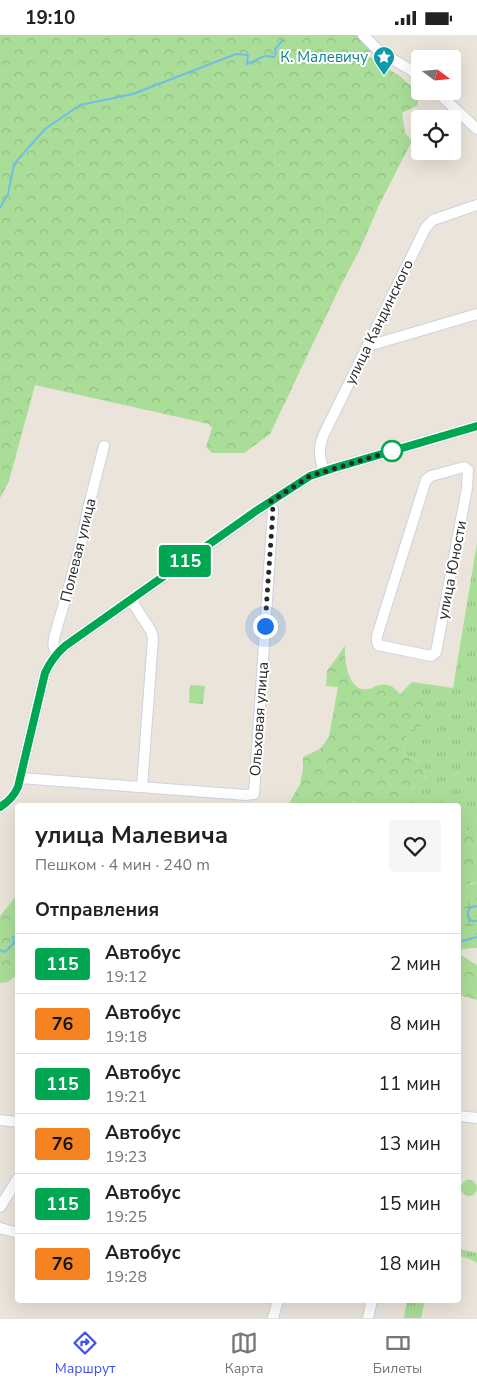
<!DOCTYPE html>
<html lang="ru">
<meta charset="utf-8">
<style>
:root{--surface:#fff;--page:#f6f6f6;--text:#222;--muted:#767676;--line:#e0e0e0;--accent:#4051f0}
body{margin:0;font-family:"Nunito Sans",sans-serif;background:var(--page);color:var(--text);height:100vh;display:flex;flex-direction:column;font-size:19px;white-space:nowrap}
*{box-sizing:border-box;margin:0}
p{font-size:16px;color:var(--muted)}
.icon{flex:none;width:28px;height:28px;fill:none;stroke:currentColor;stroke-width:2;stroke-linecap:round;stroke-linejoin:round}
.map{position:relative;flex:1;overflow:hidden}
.side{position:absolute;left:15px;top:768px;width:446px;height:500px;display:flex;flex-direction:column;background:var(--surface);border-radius:5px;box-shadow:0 5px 20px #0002}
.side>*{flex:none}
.badge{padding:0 10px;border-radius:4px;font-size:18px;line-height:32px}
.needle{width:32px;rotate:106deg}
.buttons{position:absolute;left:411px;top:15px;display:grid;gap:10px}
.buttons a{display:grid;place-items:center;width:50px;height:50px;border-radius:5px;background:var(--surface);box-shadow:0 5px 20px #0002;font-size:25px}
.you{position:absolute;width:25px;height:25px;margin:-12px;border:4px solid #fff;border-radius:50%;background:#1a73e8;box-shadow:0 0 0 8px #1a73e833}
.map>.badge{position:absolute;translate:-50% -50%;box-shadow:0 0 0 2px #fff}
h2{padding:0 20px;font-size:19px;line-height:45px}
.round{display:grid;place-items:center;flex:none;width:52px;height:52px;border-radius:5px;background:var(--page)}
.headline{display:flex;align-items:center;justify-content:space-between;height:85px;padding:0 20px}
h1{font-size:24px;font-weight:700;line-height:38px}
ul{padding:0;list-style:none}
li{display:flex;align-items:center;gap:15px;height:60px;padding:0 20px;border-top:1px solid var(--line)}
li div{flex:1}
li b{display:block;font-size:19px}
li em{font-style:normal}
li .badge{min-width:55px;font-weight:700;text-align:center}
.status{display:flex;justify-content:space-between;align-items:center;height:35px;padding:0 25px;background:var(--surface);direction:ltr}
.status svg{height:14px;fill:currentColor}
.tab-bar{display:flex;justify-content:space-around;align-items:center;height:70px;border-top:1px solid var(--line);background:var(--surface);font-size:14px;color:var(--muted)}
.tab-bar a{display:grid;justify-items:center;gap:2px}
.tab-bar .current{color:var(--accent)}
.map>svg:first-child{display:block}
.grass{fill:url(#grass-tufts)}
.forest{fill:url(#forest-crowns)}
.wetland{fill:url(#wetland-marsh)}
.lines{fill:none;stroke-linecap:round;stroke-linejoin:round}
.stream{stroke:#71bde8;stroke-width:2}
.minor-casing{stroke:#cfd1e0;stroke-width:12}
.minor{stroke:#fff;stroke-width:10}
.line-casing{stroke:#fff;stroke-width:11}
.line{stroke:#00a651;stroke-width:8}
.walk{stroke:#282828;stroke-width:5;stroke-dasharray:0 9}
.stop-dot{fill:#fff;stroke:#00a651;stroke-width:2.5}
.labels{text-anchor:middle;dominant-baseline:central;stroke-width:4;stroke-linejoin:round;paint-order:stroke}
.culture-label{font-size:15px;fill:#0d838f;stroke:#fff;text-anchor:end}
.street-label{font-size:15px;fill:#282828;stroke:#fff}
</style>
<div class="status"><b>19:10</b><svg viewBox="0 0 49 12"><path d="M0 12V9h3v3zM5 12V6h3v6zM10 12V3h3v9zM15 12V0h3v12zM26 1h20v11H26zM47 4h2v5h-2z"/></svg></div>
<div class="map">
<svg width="477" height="1283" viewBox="0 0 477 1283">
<defs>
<pattern id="grass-tufts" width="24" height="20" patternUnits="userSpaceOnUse" patternTransform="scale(1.25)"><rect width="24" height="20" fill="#aade98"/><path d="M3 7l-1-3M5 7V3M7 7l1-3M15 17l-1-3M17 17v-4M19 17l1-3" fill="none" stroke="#92be83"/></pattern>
<pattern id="forest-crowns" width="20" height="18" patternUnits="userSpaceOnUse" patternTransform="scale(1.25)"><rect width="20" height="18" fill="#aade98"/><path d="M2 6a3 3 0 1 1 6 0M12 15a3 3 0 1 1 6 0" fill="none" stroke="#92be83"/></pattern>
<pattern id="wetland-marsh" width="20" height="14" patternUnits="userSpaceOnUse" patternTransform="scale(1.25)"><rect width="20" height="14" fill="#aade98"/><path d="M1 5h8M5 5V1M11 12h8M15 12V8" fill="none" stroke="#92be83"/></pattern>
</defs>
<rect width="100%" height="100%" fill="#eae4da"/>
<path class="grass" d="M477,508V786L468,796L459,791V770H400L403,761L412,755L414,751H418L426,743L419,726L405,720L403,717L409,695L421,691L422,678L421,675L429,666L410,665L400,659L412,647L453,653Z
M190,650L205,651L203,669L189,668Z
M466,847L472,849L477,847V857H475L459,868V848Z
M461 1153a8 8 0 1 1 16 0a8 8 0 1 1-16 0Z
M459,1214L477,1218V1228L470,1224L459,1221Z
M407,1265H425L421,1283H404Z"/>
<path class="forest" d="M0,0H357L371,16L367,20L401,42L418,58V70L402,78L405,98L412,106L379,170L360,214L338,256L270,399L244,418H212L206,412L212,393L209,389L35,350L9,446L0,463Z
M345,611C344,624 348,658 368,654C371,654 373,652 376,651C386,647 394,651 400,659C406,659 407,660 410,664H414L419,658L427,659L429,663V666L421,675L425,682L424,690L409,695L403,717L405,720L423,728C424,733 426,745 425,750L421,752L414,751L410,758L403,761L400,770H355L353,766L352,770H288L300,749L303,734V722L320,714L329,702L338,652L326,651L327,636Z
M477,786V847C471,849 465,847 459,848V791L468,796Z
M17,860V942H14L8,947L0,948V881Z
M468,897L472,898L477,903V913H471L459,915V898Z
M459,919L477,930V965L459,960Z"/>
<path class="wetland" d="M475,857H477V903C471,896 467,898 459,898V868L468,859Z"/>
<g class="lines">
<path class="stream" d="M0,173L8,159L14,129L45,94L80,70L133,59L236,19L248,20L247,29C251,28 263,21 266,21C269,21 271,22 274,22L276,18L275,14L283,5
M477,871L470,872C466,879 467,888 477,886
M459,907L477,902
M0,915L5,917L14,908L13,902L18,901"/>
<g class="minor-casing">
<path id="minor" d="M363,0L379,16L411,35L420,43
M436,56L477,94
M368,311L477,279
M464,432L468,435L467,453L436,617L431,621L378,610L377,606V601L426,445L431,441Z
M324,436C319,421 318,414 324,399L426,192L433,185L477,170
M131,565L151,596L153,603L142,752
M57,618C53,613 53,609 54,603L80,513L88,474L104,411
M20,743L246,760L254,759L273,475L270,467
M0,772C8,767 14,761 18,752L45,638C50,627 56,619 65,611L270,467L310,441L344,430L477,391
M459,1081L477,1083
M0,1085L18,1087
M0,1172L18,1143
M0,1193L18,1198
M273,1283L278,1265
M368,1283L372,1265"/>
</g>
<use href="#minor" class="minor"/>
</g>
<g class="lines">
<g class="line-casing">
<path id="line" d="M0,772C8,767 14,761 18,752L45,638C50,627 56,619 65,611L256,476L310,441L334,433L477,391"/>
</g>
<use href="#line" class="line"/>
<path class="walk" d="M265,591L273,475L270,467L310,441L392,416"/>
</g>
<defs>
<g id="sight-pin" transform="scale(1.125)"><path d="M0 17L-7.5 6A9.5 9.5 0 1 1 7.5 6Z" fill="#0f9aa8" stroke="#fff"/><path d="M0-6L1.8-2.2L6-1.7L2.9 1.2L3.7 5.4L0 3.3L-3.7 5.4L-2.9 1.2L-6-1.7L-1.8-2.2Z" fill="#fff"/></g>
</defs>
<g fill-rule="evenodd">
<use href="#sight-pin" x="384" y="22"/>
</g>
<circle class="stop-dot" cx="392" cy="416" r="10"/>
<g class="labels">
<g class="culture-label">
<text x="368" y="22">К. Малевичу</text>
</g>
<g class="street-label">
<text transform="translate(379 287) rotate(-64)">улица Кандинского</text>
<text transform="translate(78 515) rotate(-76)">Полевая улица</text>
<text transform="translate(452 535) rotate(-79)">улица Юности</text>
<text transform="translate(259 684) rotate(-86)">Ольховая улица</text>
</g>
</g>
</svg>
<div class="buttons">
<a><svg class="needle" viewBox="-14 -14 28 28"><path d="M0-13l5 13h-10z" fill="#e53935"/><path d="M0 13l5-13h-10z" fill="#767676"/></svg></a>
<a><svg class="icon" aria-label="locate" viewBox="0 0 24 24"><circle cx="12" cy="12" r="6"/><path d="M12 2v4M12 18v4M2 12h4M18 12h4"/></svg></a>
</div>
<div class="you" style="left:265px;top:591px"></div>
<b class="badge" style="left:185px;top:526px;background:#00a651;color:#fff">115</b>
<section class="side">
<div class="headline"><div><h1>улица Малевича</h1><p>Пешком · 4 мин · 240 m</p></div><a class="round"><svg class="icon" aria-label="heart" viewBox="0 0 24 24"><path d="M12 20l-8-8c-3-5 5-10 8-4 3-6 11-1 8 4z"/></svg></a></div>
<h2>Отправления</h2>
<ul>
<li><span class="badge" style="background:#00a651;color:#fff">115</span><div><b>Автобус</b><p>19:12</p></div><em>2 мин</em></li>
<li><span class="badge" style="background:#f58220;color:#111">76</span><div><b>Автобус</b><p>19:18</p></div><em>8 мин</em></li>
<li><span class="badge" style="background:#00a651;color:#fff">115</span><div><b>Автобус</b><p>19:21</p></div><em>11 мин</em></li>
<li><span class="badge" style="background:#f58220;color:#111">76</span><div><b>Автобус</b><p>19:23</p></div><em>13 мин</em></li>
<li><span class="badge" style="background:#00a651;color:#fff">115</span><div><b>Автобус</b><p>19:25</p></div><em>15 мин</em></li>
<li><span class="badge" style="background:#f58220;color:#111">76</span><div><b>Автобус</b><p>19:28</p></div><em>18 мин</em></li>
</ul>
</section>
</div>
<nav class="tab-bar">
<a class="current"><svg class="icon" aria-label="directions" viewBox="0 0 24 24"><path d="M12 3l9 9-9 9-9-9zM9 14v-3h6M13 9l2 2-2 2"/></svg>Маршрут</a>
<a><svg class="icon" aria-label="map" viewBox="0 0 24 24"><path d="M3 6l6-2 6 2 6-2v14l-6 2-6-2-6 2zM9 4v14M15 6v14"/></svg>Карта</a>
<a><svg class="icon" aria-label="tickets" viewBox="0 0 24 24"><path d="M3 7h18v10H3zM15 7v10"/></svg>Билеты</a>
</nav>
